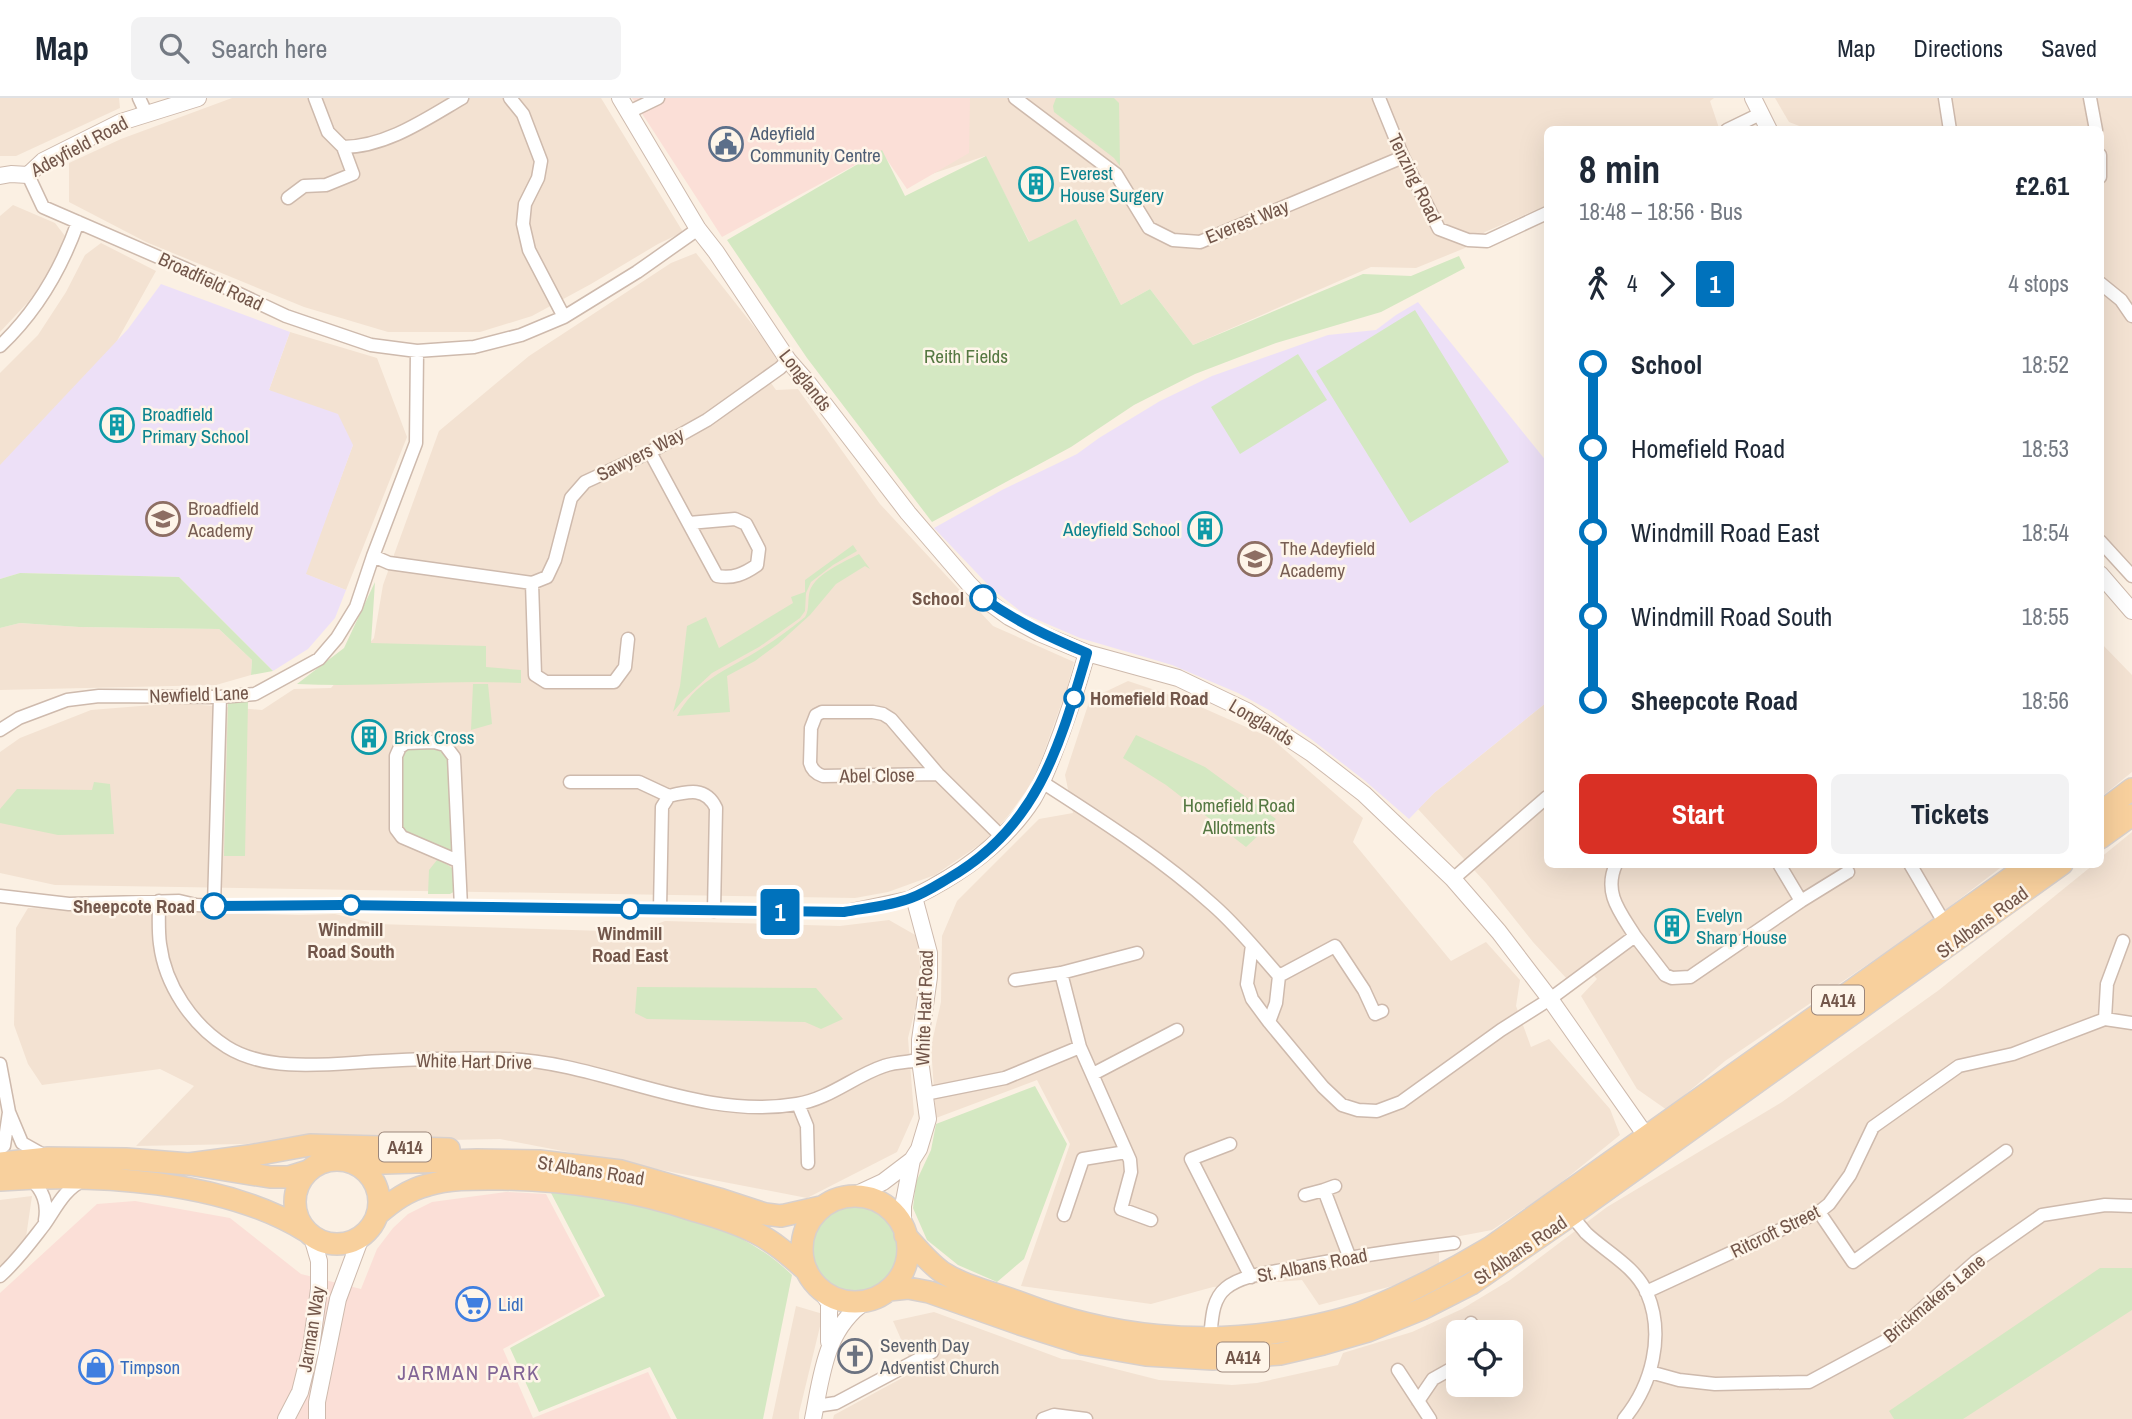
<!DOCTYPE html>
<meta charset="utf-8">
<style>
:root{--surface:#fff;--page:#f2f2f3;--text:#1f2937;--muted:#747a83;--line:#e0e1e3;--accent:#d93025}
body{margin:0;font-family:"Archivo Narrow",sans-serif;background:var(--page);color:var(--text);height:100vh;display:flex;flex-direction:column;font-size:26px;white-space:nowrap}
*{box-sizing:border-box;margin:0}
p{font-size:23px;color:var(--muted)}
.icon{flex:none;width:38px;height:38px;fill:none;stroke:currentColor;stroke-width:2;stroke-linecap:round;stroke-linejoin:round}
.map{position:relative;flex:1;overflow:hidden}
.side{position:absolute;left:1544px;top:28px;width:560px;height:742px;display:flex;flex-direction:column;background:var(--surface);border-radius:10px;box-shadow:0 7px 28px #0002}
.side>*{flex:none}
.badge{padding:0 14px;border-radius:5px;font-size:24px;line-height:46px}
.buttons{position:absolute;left:1446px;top:1222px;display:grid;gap:14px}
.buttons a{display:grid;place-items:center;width:77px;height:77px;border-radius:10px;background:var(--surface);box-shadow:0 7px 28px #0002;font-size:35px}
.map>.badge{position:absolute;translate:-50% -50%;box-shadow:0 0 0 4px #fff}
.legs{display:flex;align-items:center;gap:10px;height:77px;padding:0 35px;font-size:23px}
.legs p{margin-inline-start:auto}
.head{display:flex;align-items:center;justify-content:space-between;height:119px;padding:0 35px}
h1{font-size:38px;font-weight:800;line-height:52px}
.primary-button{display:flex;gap:14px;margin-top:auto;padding:14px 35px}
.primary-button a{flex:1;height:80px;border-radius:10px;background:var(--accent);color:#fff;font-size:28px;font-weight:800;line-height:80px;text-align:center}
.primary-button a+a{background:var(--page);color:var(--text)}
ul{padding:0 35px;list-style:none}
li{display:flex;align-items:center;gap:24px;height:84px;font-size:26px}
li i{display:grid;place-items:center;width:10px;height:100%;margin:0 9px;background:currentColor}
li i::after{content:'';width:18px;height:18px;margin:-9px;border:5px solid;border-radius:50%;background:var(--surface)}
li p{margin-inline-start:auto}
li:first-child i{background:linear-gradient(#0000 50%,currentColor 0)}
li:last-child i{background:linear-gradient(currentColor 50%,#0000 0)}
header{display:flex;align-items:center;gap:42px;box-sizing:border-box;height:98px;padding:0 35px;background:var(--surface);border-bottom:2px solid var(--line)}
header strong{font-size:33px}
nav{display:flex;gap:38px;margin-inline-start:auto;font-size:24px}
.search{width:490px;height:63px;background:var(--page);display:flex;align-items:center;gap:18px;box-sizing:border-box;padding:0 24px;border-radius:10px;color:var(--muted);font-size:26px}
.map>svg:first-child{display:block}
.residential{fill:#f3e2d2;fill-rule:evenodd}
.commercial{fill:#fbdfd7}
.education{fill:#ede0f7}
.green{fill:#d4e8c2}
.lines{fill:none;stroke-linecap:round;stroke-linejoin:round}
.minor-casing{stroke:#cebaad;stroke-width:15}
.tertiary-casing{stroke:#cebaad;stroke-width:18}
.primary-casing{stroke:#d8d0cc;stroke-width:24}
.minor{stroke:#fff;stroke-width:12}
.tertiary{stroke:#fff;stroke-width:16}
.primary{stroke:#f8d09d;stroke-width:21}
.line-1-casing{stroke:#fff;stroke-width:16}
.line-1{stroke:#0072bc;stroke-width:10}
.stop-1-dot{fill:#fff;stroke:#0072bc;stroke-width:3.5}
.labels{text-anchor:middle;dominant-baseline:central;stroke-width:5;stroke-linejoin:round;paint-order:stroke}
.shield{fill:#fef5e9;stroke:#9c867a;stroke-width:2}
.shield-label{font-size:18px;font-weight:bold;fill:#72564a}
.service-label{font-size:19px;fill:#4e5e75;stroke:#fef5e9;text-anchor:start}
.street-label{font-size:19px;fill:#72564a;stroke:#fef5e9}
.culture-label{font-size:19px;fill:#0d838f;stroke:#fef5e9;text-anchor:start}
.park-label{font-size:19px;fill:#557842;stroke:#fef5e9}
.education-label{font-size:19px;fill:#785e54;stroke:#fef5e9;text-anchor:start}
.stop-label{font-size:19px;font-weight:bold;fill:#72564a;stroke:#fef5e9;text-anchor:end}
.shop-label{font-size:19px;fill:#366cbe;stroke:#fef5e9;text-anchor:start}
.worship-label{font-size:19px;fill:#5b616d;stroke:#fef5e9;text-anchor:start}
.neighbourhood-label{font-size:21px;letter-spacing:2px;fill:#826596;stroke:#fef5e9}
</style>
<header>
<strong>Map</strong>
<div class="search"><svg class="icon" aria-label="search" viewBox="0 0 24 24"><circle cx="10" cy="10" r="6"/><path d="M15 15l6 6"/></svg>Search here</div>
<nav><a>Map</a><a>Directions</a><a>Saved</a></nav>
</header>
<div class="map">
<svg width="2132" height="1321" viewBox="0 0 2132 1321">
<rect width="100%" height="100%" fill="#fbf0e3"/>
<path class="residential" d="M0,0H119L120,10L16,58H0Z
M232,0H601L683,134L658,146L591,186L532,218L480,234H388L304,209L146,144L69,104V65L121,41Z
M662,0H1714L1710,3L1719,30L1547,32V107L1485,134L1465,150L1416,170L1371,169L1193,247L1150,191L1121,207L1076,121L1030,145L985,58L911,83L884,51Z
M1775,0H2132V468L2100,433V32L1804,31L1802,29L1789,24Z
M13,107L55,125L65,138L51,172L29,203L0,234V118Z
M101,145L156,173L113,250L0,371V275L38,237L66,194L85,157Z
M696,155L782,264L766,278L776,292L798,291L880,406L993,528L1074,564L1067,590L1034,682L1008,718L985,743L935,777L888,794L855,800L55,787L0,775V654L20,640L91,612L177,605L262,612L294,591L331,590L374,540L383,487L439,333L529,258L671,165Z
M290,234L377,260L407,339L346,492L305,476L353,347L269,292Z
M20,525L79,529L219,531L252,562L251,577L216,587L0,592V530Z
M2100,544L2132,577V674L2100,700Z
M1128,583L1185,602L1271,640L1363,720L1353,744L1451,863L1486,844L1520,882L1516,908L1531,949L1549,941L1610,1011L1620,1037L1552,1092L1492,1132L1439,1142V1168L1408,1184L1319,1207L1302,1182L1213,1189L1151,1206L1021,1188L1070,1046L1037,982L936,1020L931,949L941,904L942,838L957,803L1039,721L1073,715L1065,677L1090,601Z
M1547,604V766L2004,767L1923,829L1725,963L1667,1012L1637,991L1581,898L1597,881L1585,867L1567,881L1533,844L1486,785L1418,711L1434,695Z
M2132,734V1321H833L834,1317L915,1273L893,1223L934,1214L1062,1261L1080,1262L1159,1282L1232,1287L1257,1285L1338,1267L1343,1255L1412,1234L1462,1211L1510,1182L1607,1109L1782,1004L1939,892L2093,767L2100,766V760ZM1458,1234H1510V1286H1458Z
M28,810L299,817L335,816L377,826L636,834L665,823L840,828L889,822L917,838L922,884L908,940L914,1016L897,1054L807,1100L500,1041L136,1048L194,988L160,971L42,987L28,966L14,927L16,830Z
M32,1098L25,1146L0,1169V1102Z
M796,1208L823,1216L799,1315V1321H772Z"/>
<path class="commercial" d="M632,0H970L969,55L907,91L881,53L722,139Z
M506,1094L546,1096L600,1198L503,1251L533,1320L648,1274L671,1321H0V1195L97,1106L135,1103L230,1120L301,1176L361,1191L377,1151L393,1130L408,1116L432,1104Z"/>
<path class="education" d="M161,186L290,234L269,292L338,316L353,347L306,476L346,492L335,520L308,551L273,573L179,479L20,475L0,481V367L128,231Z
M1418,204L1547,364V604L1434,695L1409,721L1364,682L1311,641L1269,612L1238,595L1172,567L1080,540L1024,516L992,491L934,430L1002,392L1077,356L1099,340L1160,303L1212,278L1328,237L1376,232L1396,217Z"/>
<path class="green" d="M1056,0H1114L1119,5L1120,68L1114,60L1054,14L1053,8Z
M882,52L905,98L986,58L1029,144L1076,121L1121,207L1150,191L1193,247L1363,176L1411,178L1459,158L1465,170L1381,214L1276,245L1195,276L1134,307L1071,349L932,424L807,260L727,142Z
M1415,212L1509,364L1410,425L1316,273Z
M1298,256L1327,302L1240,356L1211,309Z
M853,447L857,453L833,467L811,484L806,495L805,513L800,520L759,549L712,575L684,601L673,614L680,588L687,528L706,519L719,550L793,505L791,499L805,494V482Z
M859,456L870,471L865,468L836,486L810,517L778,546L755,563L727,578L730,614L677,618C695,585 720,575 751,557C770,546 788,533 805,519C810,511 807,502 810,492C817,475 844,464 859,456Z
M20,475L179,479L273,573L251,577L252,562L219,531L79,529L20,525L0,530V481Z
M375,484L371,545L486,548V569L521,572V585C446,581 372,590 297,586L344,550Z
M473,586H488L492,626L471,632Z
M228,604H248L245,758H224Z
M1136,637L1205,669L1276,721L1246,749L1166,687L1123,660Z
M438,649L445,652L448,661L452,751L449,753L405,734L401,724L400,659L407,651Z
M94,684L110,686L114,736L58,737L0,725V711L17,691L92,692Z
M437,762C456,770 455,771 457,792L450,796H428L429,772Z
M637,889L816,890L843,921L821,931L805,924L647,921L635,915Z
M1035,988L1067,1046L1024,1161L997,1184L958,1167L927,1142L913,1110L916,1084L931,1052L936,1026Z
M550,1093C634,1102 729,1116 792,1177L763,1321H677L650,1269L539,1314L510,1250L605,1198Z
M810 1151a45 45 0 1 1 90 0a45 45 0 1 1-90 0Z
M2100,1170H2132V1212L1963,1321H1894L1889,1313Z"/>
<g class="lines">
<g class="minor-casing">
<path id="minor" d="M139,0L146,15
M510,0L523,16L541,63L538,80L525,106L523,126L529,152L564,219
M1015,0L1116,76L1149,130L1173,142L1200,144L1403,59
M1379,0L1403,59L1439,131L1468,142L1487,143L1547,115
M1945,0L1950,32
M2090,0L2096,32
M629,14L658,0
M1727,32L1760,16
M343,49C386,49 426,21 462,0
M2100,57V79
M28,77L43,109L186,171L286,218L371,247L417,253L474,249L521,237L564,219L637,174L698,131
M288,100L304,88L326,87L353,76L343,49L328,34L315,0
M2100,185L2121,202L2132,218
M0,248C37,213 61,172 78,124
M650,354L717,478C733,481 744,476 757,467L759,451L746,426L735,421L689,425
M2100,443L2132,478
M373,458L389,465L532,485L547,479L555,462L571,400L585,384L650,354L707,322L780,270L788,262
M532,485L535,577L546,584H614L625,569L628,541
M0,632L19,620L67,602L99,598L220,599L255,596L319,561L337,540L356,509L373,458L416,345L417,253
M938,676L823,678C817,676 812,673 810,665L811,630L816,617L822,614H873L883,616L891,621L938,676L1002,739
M570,684H639L669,698
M1042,684C1101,722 1161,760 1213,807C1237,828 1258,854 1279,878L1276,905L1269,924
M458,763L402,739L396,731V658L400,649L406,645L434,644L445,647L454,659L461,809
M1779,766L1801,803
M1910,766L1945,826
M1453,781L1547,699
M0,798L69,806L179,803L196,807L214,808L342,807L843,814L914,799
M159,803C159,817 158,832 160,846C165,887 192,927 227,949C270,976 336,965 383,963C424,961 465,960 505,961C604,964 697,1023 797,1006C829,1001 854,978 884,968C895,964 909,964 920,962
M214,808L220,599
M660,811L662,709L669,698C689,693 706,689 716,710L714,813
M1635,838L1665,877L1672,880L1690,879L1801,803L1848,774
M1252,847L1247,886L1252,901L1269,924L1323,989L1342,1007L1358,1012L1377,1013L1401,1004L1501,932L1550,901L1635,838C1620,814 1603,795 1616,766
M1061,875L1080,949L1130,1062L1131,1074L1121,1111L1151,1122
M1279,878L1335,848L1364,892L1375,916L1382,913
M1015,882L1061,875L1137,855
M2105,921L2107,886L2123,843
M0,966L9,1014L4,1048L0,1050
M1093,976L1177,932
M925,996L1005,980L1080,949
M798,1006L807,1028L808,1065
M9,1014L22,1045L47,1059
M1230,1046L1191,1061L1251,1179
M31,1081C43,1093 48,1105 45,1122
M1335,1088L1324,1092L1349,1158
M1305,1097L1324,1092
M1819,1114L1853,1164L2006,1053
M1568,1115C1575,1121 1580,1128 1586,1135C1606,1154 1635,1168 1647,1195C1665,1237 1652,1287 1624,1321
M1064,1117L1083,1061L1126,1054
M0,1178C17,1163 30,1145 44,1127C56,1110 64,1091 84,1082
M1646,1194L1819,1114L1829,1106L1850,1077L1873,1029L1959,968L2013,956L2105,921L2132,925
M1471,1225L1476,1234
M1210,1241C1212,1224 1211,1202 1226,1190C1242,1177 1268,1175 1288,1171C1343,1160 1398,1152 1454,1145
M1398,1272L1430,1321
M1650,1274L1679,1282L1715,1286L1809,1284L1887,1242L1975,1164L2042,1117L2105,1107L2132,1108
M1418,1303L1433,1281L1458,1267
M816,1308L836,1305L932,1254
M1043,1321L1054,1317L1086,1321"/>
</g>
<g class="tertiary-casing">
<path id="tertiary" d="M620,0L698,131L716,154L788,262L808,285L908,415L969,486L983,500L1009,519L1039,535L1087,555L1178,580L1247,613L1311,655L1364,696L1453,781L1499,834L1550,901L1651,1045
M1753,0L1769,32
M0,78L11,76L28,77L43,63L121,24L198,0
M2100,476L2132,513
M855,1097L883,1084L912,1062
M903,1133V1108L912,1062L919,1051L928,1021L920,962V942L929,879V855L914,799C961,776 1004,746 1033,701C1041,688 1047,672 1053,657C1066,624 1077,590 1087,555
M822,1194L829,1205V1244
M286,1321L300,1294L311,1250L319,1191V1163L312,1139
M317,1321V1304L338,1201L361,1139
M813,1321C822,1276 825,1231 866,1203"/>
</g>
<g class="primary-casing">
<path id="primary" d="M2100,715L2132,691
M2100,740L2132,717
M295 1104a42 42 0 1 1 84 0a42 42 0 1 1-84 0Z
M0,1065L48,1060L126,1061L189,1066L270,1079H289L308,1073
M189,1066L249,1058L310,1047L449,1051
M355,1066L477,1062L539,1063L621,1073L719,1101L765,1116L781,1118L821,1109
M0,1082C95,1075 223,1082 306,1133
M802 1151a53 53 0 1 1 106 0a53 53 0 1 1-106 0Z
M378,1116C393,1103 408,1092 428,1087C452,1080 477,1081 502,1081C569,1082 633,1092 696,1113C717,1119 737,1125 756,1135C776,1145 791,1159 807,1173
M905,1137C917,1150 928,1164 942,1174C965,1189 995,1195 1021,1205C1109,1239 1204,1249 1297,1231C1319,1227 1343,1222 1363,1214C1406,1196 1451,1173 1491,1149L2030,766
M889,1192L908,1190L929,1194L1020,1226L1083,1246L1146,1257L1213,1261L1280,1256L1323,1246L1368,1233L1422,1211L1471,1186L1571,1117L2062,766"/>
</g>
<use href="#minor" class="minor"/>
<use href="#tertiary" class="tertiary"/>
<use href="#primary" class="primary"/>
</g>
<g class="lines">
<g class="line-1-casing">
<path id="line-1" d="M214,808L342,807L844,814C866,810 890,808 911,800C925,795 937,787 949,780C1038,729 1060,647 1087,555C1049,539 1017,524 983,500"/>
</g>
<use href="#line-1" class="line-1"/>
</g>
<defs>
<g id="civic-ring" transform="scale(1.75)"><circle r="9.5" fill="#fef5e9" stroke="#5c6f8a" stroke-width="1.5"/><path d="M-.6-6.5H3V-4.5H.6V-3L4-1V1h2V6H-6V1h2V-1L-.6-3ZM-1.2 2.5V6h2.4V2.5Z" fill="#5c6f8a"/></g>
<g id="building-ring" transform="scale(1.75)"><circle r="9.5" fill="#fef5e9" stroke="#0f9aa8" stroke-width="1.5"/><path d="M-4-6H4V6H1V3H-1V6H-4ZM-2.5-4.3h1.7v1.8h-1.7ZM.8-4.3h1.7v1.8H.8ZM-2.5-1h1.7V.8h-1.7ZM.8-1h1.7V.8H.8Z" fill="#0f9aa8"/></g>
<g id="school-ring" transform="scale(1.75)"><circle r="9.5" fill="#fef5e9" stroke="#8d6e63" stroke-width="1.5"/><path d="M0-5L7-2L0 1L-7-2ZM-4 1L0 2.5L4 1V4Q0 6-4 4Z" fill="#8d6e63"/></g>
<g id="supermarket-ring" transform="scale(1.75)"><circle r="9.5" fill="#fef5e9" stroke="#3f7fe0" stroke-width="1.5"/><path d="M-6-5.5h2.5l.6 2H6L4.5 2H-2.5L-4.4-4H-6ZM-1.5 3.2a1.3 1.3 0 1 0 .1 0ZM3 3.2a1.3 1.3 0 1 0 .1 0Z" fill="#3f7fe0"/></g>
<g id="church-ring" transform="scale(1.75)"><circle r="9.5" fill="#fef5e9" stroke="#6b7280" stroke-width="1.5"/><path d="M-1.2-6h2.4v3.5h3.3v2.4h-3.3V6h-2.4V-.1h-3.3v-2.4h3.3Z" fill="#6b7280"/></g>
<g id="shop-ring" transform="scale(1.75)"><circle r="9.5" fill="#fef5e9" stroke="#3f7fe0" stroke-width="1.5"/><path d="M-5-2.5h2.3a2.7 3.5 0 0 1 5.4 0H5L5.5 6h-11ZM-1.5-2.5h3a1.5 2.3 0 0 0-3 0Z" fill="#3f7fe0"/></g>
</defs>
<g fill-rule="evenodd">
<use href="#civic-ring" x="726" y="46"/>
<use href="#building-ring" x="1036" y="86"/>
<use href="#building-ring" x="117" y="327"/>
<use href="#school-ring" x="163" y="421"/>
<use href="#building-ring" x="1205" y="431"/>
<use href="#school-ring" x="1255" y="461"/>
<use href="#building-ring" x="369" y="639"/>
<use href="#building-ring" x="1672" y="828"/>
<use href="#supermarket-ring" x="473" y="1206"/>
<use href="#church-ring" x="855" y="1258"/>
<use href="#shop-ring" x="96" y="1269"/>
</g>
<g class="stop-1-dot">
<circle cx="983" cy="500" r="12"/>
<circle cx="1074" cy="600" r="9"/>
<circle cx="351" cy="807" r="9"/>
<circle cx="214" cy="808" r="12"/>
<circle cx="630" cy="811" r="9"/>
</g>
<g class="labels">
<g class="shield">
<rect x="1812" y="887.5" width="52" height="29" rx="5"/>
<rect x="379" y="1034.5" width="52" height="29" rx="5"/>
<rect x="1217" y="1244.5" width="52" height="29" rx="5"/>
</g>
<g class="shield-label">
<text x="1838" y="902">A414</text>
<text x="405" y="1049">A414</text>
<text x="1243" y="1259">A414</text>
</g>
<g class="service-label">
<text x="750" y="35">Adeyfield<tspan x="750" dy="22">Community Centre</tspan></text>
</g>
<g class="street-label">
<text transform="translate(79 48) rotate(-28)">Adeyfield Road</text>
<text transform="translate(1415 80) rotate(64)">Tenzing Road</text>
<text transform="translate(1247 123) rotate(-22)">Everest Way</text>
<text transform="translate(211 183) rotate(25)">Broadfield Road</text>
<text transform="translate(806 282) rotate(52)">Longlands</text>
<text transform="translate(640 356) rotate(-27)">Sawyers Way</text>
<text transform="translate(199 596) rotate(-2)">Newfield Lane</text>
<text transform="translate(1262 624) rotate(31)">Longlands</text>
<text transform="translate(877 677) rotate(-1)">Abel Close</text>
<text transform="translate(1982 824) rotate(-36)">St Albans Road</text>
<text transform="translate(924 910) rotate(-88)">White Hart Road</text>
<text transform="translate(474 963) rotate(1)">White Hart Drive</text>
<text transform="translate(591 1072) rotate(9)">St Albans Road</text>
<text transform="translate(1775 1133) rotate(-26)">Ritcroft Street</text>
<text transform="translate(1520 1152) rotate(-34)">St Albans Road</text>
<text transform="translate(1312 1167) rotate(-11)">St. Albans Road</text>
<text transform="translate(1934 1200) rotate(-40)">Brickmakers Lane</text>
<text transform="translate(311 1231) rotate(-81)">Jarman Way</text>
</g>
<g class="culture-label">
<text x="1060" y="75">Everest<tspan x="1060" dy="22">House Surgery</tspan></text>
<text x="142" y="316">Broadfield<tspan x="142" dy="22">Primary School</tspan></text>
<text x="1180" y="431" text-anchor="end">Adeyfield School</text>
<text x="394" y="639">Brick Cross</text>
<text x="1696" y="817">Evelyn<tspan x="1696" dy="22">Sharp House</tspan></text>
</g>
<g class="park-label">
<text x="966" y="258">Reith Fields</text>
<text x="1239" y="707">Homefield Road<tspan x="1239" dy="22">Allotments</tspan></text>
</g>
<g class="education-label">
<text x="188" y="410">Broadfield<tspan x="188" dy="22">Academy</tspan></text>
<text x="1280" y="450">The Adeyfield<tspan x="1280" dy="22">Academy</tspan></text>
</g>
<g class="stop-label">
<text x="964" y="500">School</text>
<text x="1090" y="600" text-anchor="start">Homefield Road</text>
<text x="195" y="808">Sheepcote Road</text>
<text x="351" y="831" text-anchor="middle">Windmill<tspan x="351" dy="22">Road South</tspan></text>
<text x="630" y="835" text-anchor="middle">Windmill<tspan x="630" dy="22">Road East</tspan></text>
</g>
<g class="shop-label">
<text x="498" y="1206">Lidl</text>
<text x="120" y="1269">Timpson</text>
</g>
<g class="worship-label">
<text x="880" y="1247">Seventh Day<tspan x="880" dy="22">Adventist Church</tspan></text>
</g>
<g class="neighbourhood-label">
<text x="469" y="1274">JARMAN PARK</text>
</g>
</g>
</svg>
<div class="buttons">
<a><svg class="icon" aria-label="locate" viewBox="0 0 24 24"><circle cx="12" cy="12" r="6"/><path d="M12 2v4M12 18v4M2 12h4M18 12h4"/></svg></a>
</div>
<b class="badge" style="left:780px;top:814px;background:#0072bc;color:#fff">1</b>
<section class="side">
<div class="head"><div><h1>8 min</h1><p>18:48 – 18:56 · Bus</p></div><b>£2.61</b></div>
<div class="legs"><svg class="icon" aria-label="walk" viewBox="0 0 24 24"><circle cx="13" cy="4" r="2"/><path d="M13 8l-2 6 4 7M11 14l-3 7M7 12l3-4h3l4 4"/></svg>4<svg class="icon" aria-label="forward" viewBox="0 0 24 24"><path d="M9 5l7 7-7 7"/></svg><b class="badge" style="background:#0072bc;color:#fff">1</b><p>4 stops</p></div>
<ul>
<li><i style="color:#0072bc"></i><b>School</b><p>18:52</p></li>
<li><i style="color:#0072bc"></i><span>Homefield Road</span><p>18:53</p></li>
<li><i style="color:#0072bc"></i><span>Windmill Road East</span><p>18:54</p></li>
<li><i style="color:#0072bc"></i><span>Windmill Road South</span><p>18:55</p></li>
<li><i style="color:#0072bc"></i><b>Sheepcote Road</b><p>18:56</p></li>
</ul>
<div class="primary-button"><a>Start</a><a>Tickets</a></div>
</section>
</div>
